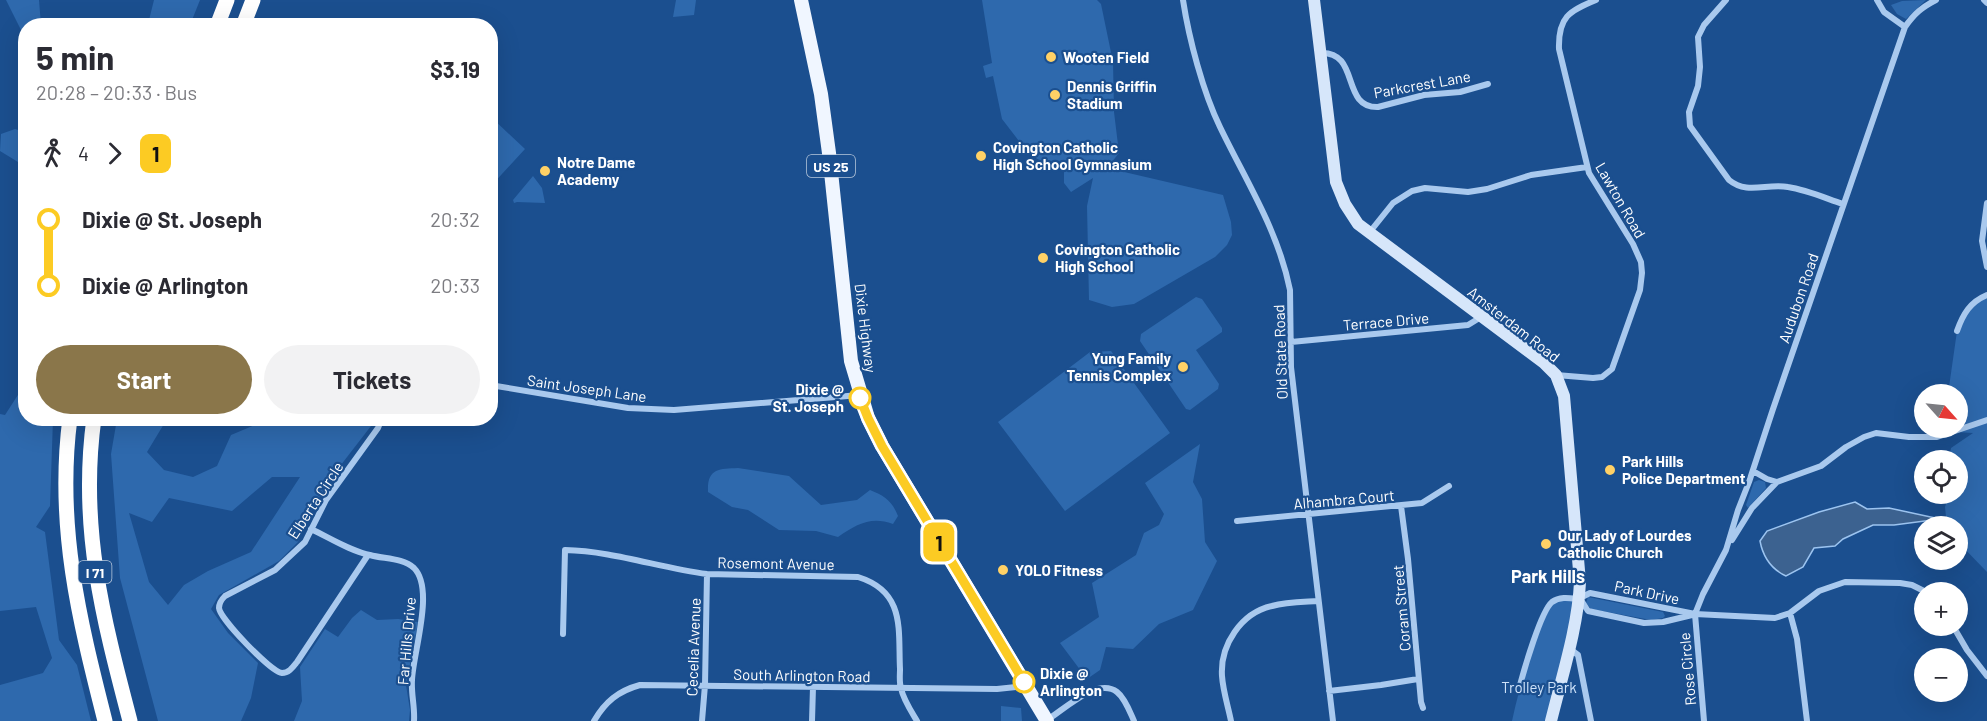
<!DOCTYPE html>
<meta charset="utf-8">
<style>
:root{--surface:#fff;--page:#f2f2f3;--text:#2b2b33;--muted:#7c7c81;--accent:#8a764a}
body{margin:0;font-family:Barlow,sans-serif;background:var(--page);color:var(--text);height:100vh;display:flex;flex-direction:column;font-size:22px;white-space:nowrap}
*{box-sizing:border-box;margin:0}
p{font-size:20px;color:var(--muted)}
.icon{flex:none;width:33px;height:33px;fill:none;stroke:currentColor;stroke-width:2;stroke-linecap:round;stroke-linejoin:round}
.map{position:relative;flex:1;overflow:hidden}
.panel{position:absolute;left:18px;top:18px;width:480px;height:408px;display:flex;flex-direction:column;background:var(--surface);border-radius:24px;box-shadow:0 6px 24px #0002}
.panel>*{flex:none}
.badge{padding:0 12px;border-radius:9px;font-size:21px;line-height:39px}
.needle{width:39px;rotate:117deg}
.tools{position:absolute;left:1914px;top:384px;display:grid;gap:12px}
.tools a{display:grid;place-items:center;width:54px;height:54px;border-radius:50%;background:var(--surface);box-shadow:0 6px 24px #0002;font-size:30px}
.map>.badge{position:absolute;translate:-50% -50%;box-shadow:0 0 0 3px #fff}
.legs{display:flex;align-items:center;gap:9px;height:66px;padding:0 18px;font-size:20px}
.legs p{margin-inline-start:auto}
.summary{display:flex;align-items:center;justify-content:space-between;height:102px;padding:0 18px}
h1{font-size:33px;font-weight:700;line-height:45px}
.primary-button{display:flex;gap:12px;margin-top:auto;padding:12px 18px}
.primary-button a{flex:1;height:69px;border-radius:36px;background:var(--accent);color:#fff;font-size:24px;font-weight:700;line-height:69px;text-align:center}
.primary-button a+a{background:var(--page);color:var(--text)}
ul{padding:0 18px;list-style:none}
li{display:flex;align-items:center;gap:21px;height:66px;font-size:22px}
li i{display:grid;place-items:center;width:9px;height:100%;margin:0 8px;background:currentColor}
li i::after{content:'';width:15px;height:15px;margin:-8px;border:4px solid;border-radius:50%;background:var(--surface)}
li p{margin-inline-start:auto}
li:first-child i{background:linear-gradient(#0000 50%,currentColor 0)}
li:last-child i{background:linear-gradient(currentColor 50%,#0000 0)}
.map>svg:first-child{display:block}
.green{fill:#2e69ad;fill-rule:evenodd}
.water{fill:#3c6290;stroke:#9cc4f0;stroke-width:1.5}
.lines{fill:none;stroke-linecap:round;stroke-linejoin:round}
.street{stroke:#a9c9ee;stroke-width:6}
.secondary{stroke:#d6e6fa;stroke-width:12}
.primary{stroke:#f0f6ff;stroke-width:14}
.highway{stroke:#fff;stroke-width:15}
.line-1-casing{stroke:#fff;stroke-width:14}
.line-1{stroke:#fccb23;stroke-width:9}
.poi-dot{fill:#ffd166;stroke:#1b4f8f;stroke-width:2}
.stop-1-dot{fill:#fff;stroke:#fccb23;stroke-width:3}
.labels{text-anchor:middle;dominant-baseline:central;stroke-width:4.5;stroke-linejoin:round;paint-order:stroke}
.shield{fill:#1b4f8f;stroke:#bbcadd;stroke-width:1.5}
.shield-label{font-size:14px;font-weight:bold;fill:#fff}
.poi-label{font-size:15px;font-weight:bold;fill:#fff;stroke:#1b4f8f;text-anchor:start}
.street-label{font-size:15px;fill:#fff;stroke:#1b4f8f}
.stop-label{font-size:15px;font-weight:bold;fill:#fff;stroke:#1b4f8f;text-anchor:end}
.park-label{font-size:15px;fill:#cfe3fa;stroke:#1b4f8f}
.quarter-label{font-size:18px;font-weight:bold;fill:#fff;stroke:#1b4f8f}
</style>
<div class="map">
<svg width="1987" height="721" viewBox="0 0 1987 721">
<rect width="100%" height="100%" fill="#1b4f8f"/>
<path class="green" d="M6,0H39L41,25L26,26L25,38Z
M154,0H200L190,25H145L149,20Z
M676,0H696L694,15L673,17Z
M982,0H1097L1101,4L1113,62L1114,112L1119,153L1107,168L1223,195L1231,222L1232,235L1227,245L1215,257L1134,304L1112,307L1089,300L1087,206L1093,178L1071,192L1064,183V171L1057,166L1041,161L1029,154L1002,119L993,76L986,78L983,66L992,63Z
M1926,0L1906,19L1897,14L1891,5L1902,1Z
M491,117L525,149L491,186H490Z
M15,129L25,132V162H18L0,151L1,134Z
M533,176L542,188L545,203L517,202L514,203L513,200Z
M1987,295V572L1958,542V526H1947L1945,507L1949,494H1958V460H1949L1951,448L1973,433L1955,432L1942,435L1943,428H1958V394H1948L1957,331L1968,308Z
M1196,297L1202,299L1222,328V332L1196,350L1219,384L1218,389L1190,410L1186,409L1140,341L1141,334Z
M1111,351L1170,433L1065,511L998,422L1090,352Z
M25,384L26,418L53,419L50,506L36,527L45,532L59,640L77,665L91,721H0V685L43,673L52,658L36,607L0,611V414L5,415Z
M343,419L371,426L337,470L311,511L298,542L279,561L219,595L211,609L228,633L258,663L251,698L241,721H158L120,578L111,454L117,419H167L147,452L164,470L193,477L217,466L231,435L264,421L275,423L279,419ZM272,477H300L251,552L208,571L184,585L168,605L149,582L129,513L152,522L169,498L232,511Z
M1200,444L1193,482L1202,499L1205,542L1217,561L1193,610L1159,624L1133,649L1106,647L1100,670L1087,679L1060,643L1099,617L1092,583L1136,555L1144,533L1159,525L1164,514L1145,483Z
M738,468L789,476L821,505L857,500L870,490C885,496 892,501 898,516L893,524C871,516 857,524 838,537L816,531L779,530L748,510L732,507L708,492C707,468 719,469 738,468Z
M1759,480L1765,482L1766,488L1748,508L1746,505L1754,482Z
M1588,597L1663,612L1665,616L1663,618L1651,620L1591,609L1586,603Z
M1579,599L1551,721H1512C1522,675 1533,643 1553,601Z
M361,610L377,620L398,619L418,622L406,685L410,710L409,721H294L302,701L300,667L325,629L338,637L352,618Z
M1001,706L1021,708L1022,721H1001Z"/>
<path class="water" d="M1855,502L1867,509L1889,508L1940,519L1894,525H1873L1843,539L1835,546L1814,548L1803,567L1786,576C1771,569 1763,557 1760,541L1767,531L1819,512Z"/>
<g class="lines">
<path class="street" d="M1183,0C1189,39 1203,92 1220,127C1246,181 1278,230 1290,290L1291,367L1333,721
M1726,0L1704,25L1698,37L1700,67L1698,86L1689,112L1690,126L1729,180C1747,195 1767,183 1788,187C1807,190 1825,198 1843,204
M1877,0L1884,12L1905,27
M1984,0L1987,3
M1320,53C1361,51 1340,108 1378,107L1424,95L1460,92L1488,84
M1987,203L1982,241L1987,267
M1369,233L1393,203L1412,191L1425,188L1468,192L1487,189L1531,175L1587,167
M1957,331C1963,314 1970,302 1987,295
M1291,342L1468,325L1481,317
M1556,375L1593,378L1602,377L1612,369L1640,290L1642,273L1641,262L1633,244L1589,173L1559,49C1558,17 1569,11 1596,0
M490,385L628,408L674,410L860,395
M1753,471L1767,479L1777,482
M1401,506L1408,559L1421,702L1423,708
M1237,521L1422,503L1449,486
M311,529C330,538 350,551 370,555C384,559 403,558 414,568C435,589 413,653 412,680C411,694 415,707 414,721
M1732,540L1752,508L1777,482L1821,466L1846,447L1864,437L1876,433L1909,437H1937L1987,420
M368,555L297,662C293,667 289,673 282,673C271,672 220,619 219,608C219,603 222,599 225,596L275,570L305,542L326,500L378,428L382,418
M1580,598L1590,593L1695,614L1775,618L1790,613L1819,591L1845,582L1900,583L1912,585L1926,592
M1581,600L1588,611L1644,623L1663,622L1692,615
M1790,613L1797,639L1807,721
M1953,626L1967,650L1987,676
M563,634L565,550C613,551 660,568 707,574L858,577C906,592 898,630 900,669C900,675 899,682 901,688C903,699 911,711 917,721
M1570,649L1578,655L1591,721
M1520,685C1524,670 1541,611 1552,602C1560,596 1570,598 1579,599
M1329,691L1381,685L1418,679
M1047,720C1065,709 1097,677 1117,692C1125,698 1130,712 1134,721
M594,721C605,702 618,691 640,685L997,689L1016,687L1024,683
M702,721L705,685L707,574
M812,721L813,687
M1231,721C1228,706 1223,691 1222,676C1220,645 1241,613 1272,606C1286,602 1303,602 1318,601
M1704,721L1695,614L1703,594L1726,550L1738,510L1749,482L1773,409L1905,27C1914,14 1922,7 1936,0"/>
<path class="secondary" d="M1314,0L1336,182L1345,204L1358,224L1544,363L1556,375L1564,396L1580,582C1578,627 1562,676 1551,721"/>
<path class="primary" d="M801,0L821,94L829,153L851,361L868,418L882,446L1047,721"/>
<path class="highway" d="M217,26L227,0
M243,26L253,0
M70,418C56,525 79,619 105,721
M94,418C79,527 103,618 130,721"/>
</g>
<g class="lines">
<g class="line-1-casing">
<path id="line-1" d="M860,398L868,418L882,446L1024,682"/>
</g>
<use href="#line-1" class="line-1"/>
</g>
<g class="poi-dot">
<circle cx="1051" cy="57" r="6"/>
<circle cx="1055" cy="95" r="6"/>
<circle cx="981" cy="156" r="6"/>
<circle cx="545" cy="171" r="6"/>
<circle cx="1043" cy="258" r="6"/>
<circle cx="1183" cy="367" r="6"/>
<circle cx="1610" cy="470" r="6"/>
<circle cx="1546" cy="544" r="6"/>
<circle cx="1003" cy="570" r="6"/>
</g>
<g class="stop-1-dot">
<circle cx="860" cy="398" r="10"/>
<circle cx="1024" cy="682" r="10"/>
</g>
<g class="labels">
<g class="shield">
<rect x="807" y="155" width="48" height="22" rx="4.5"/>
<rect x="78.5" y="561" width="33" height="22" rx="4.5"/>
</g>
<g class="shield-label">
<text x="831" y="166">US 25</text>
<text x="95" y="572">I 71</text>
</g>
<g class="poi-label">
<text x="1063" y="57">Wooten Field</text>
<text x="1067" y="86">Dennis Griffin<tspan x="1067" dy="17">Stadium</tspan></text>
<text x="993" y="147">Covington Catholic<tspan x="993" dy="17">High School Gymnasium</tspan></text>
<text x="557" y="162">Notre Dame<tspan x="557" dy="17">Academy</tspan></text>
<text x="1055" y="249">Covington Catholic<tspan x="1055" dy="17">High School</tspan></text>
<text x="1171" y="358" text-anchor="end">Yung Family<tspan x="1171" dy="17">Tennis Complex</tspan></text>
<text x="1622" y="461">Park Hills<tspan x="1622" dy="17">Police Department</tspan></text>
<text x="1558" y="535">Our Lady of Lourdes<tspan x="1558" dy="17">Catholic Church</tspan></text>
<text x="1015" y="570">YOLO Fitness</text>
</g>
<g class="street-label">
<text transform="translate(1422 84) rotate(-10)">Parkcrest Lane</text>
<text transform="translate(1621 200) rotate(60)">Lawton Road</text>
<text transform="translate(1798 298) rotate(-71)">Audubon Road</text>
<text transform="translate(1386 321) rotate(-5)">Terrace Drive</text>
<text transform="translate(1514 324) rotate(38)">Amsterdam Road</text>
<text transform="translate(866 328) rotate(83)">Dixie Highway</text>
<text transform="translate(1280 352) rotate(-92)">Old State Road</text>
<text transform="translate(587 388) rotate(8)">Saint Joseph Lane</text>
<text transform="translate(1344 499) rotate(-5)">Alhambra Court</text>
<text transform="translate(315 500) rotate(-57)">Elberta Circle</text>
<text transform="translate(776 563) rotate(1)">Rosemont Avenue</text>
<text transform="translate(1647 592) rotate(12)">Park Drive</text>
<text transform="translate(1401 608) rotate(-95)">Coram Street</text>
<text transform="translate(406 641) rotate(-85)">Far Hills Drive</text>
<text transform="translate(693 647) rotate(-88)">Cecelia Avenue</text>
<text transform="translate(1687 669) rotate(-95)">Rose Circle</text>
<text transform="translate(802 675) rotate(1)">South Arlington Road</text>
</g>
<g class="stop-label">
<text x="844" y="389">Dixie @<tspan x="844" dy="17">St. Joseph</tspan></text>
<text x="1040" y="673" text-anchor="start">Dixie @<tspan x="1040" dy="17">Arlington</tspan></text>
</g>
<g class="park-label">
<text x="1539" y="687">Trolley Park</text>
</g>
<g class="quarter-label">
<text x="1548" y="576">Park Hills</text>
</g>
</g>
</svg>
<div class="tools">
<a><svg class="needle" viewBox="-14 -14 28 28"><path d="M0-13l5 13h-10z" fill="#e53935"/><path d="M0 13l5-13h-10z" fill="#7c7c81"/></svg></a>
<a><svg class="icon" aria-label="locate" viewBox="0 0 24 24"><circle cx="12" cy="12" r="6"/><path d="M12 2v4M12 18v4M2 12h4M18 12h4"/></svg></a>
<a><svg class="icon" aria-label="layers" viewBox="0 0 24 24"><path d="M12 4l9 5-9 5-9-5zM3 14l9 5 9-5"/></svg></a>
<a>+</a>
<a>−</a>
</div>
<b class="badge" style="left:939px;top:542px;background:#fccb23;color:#111">1</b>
<section class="panel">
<div class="summary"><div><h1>5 min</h1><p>20:28 – 20:33 · Bus</p></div><b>$3.19</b></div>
<div class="legs"><svg class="icon" aria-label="walk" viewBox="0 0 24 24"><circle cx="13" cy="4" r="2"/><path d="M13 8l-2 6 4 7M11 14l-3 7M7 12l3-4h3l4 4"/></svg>4<svg class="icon" aria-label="forward" viewBox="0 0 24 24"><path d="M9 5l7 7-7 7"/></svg><b class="badge" style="background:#fccb23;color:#111">1</b></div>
<ul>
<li><i style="color:#fccb23"></i><b>Dixie @ St. Joseph</b><p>20:32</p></li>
<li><i style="color:#fccb23"></i><b>Dixie @ Arlington</b><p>20:33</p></li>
</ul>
<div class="primary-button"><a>Start</a><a>Tickets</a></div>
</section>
</div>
